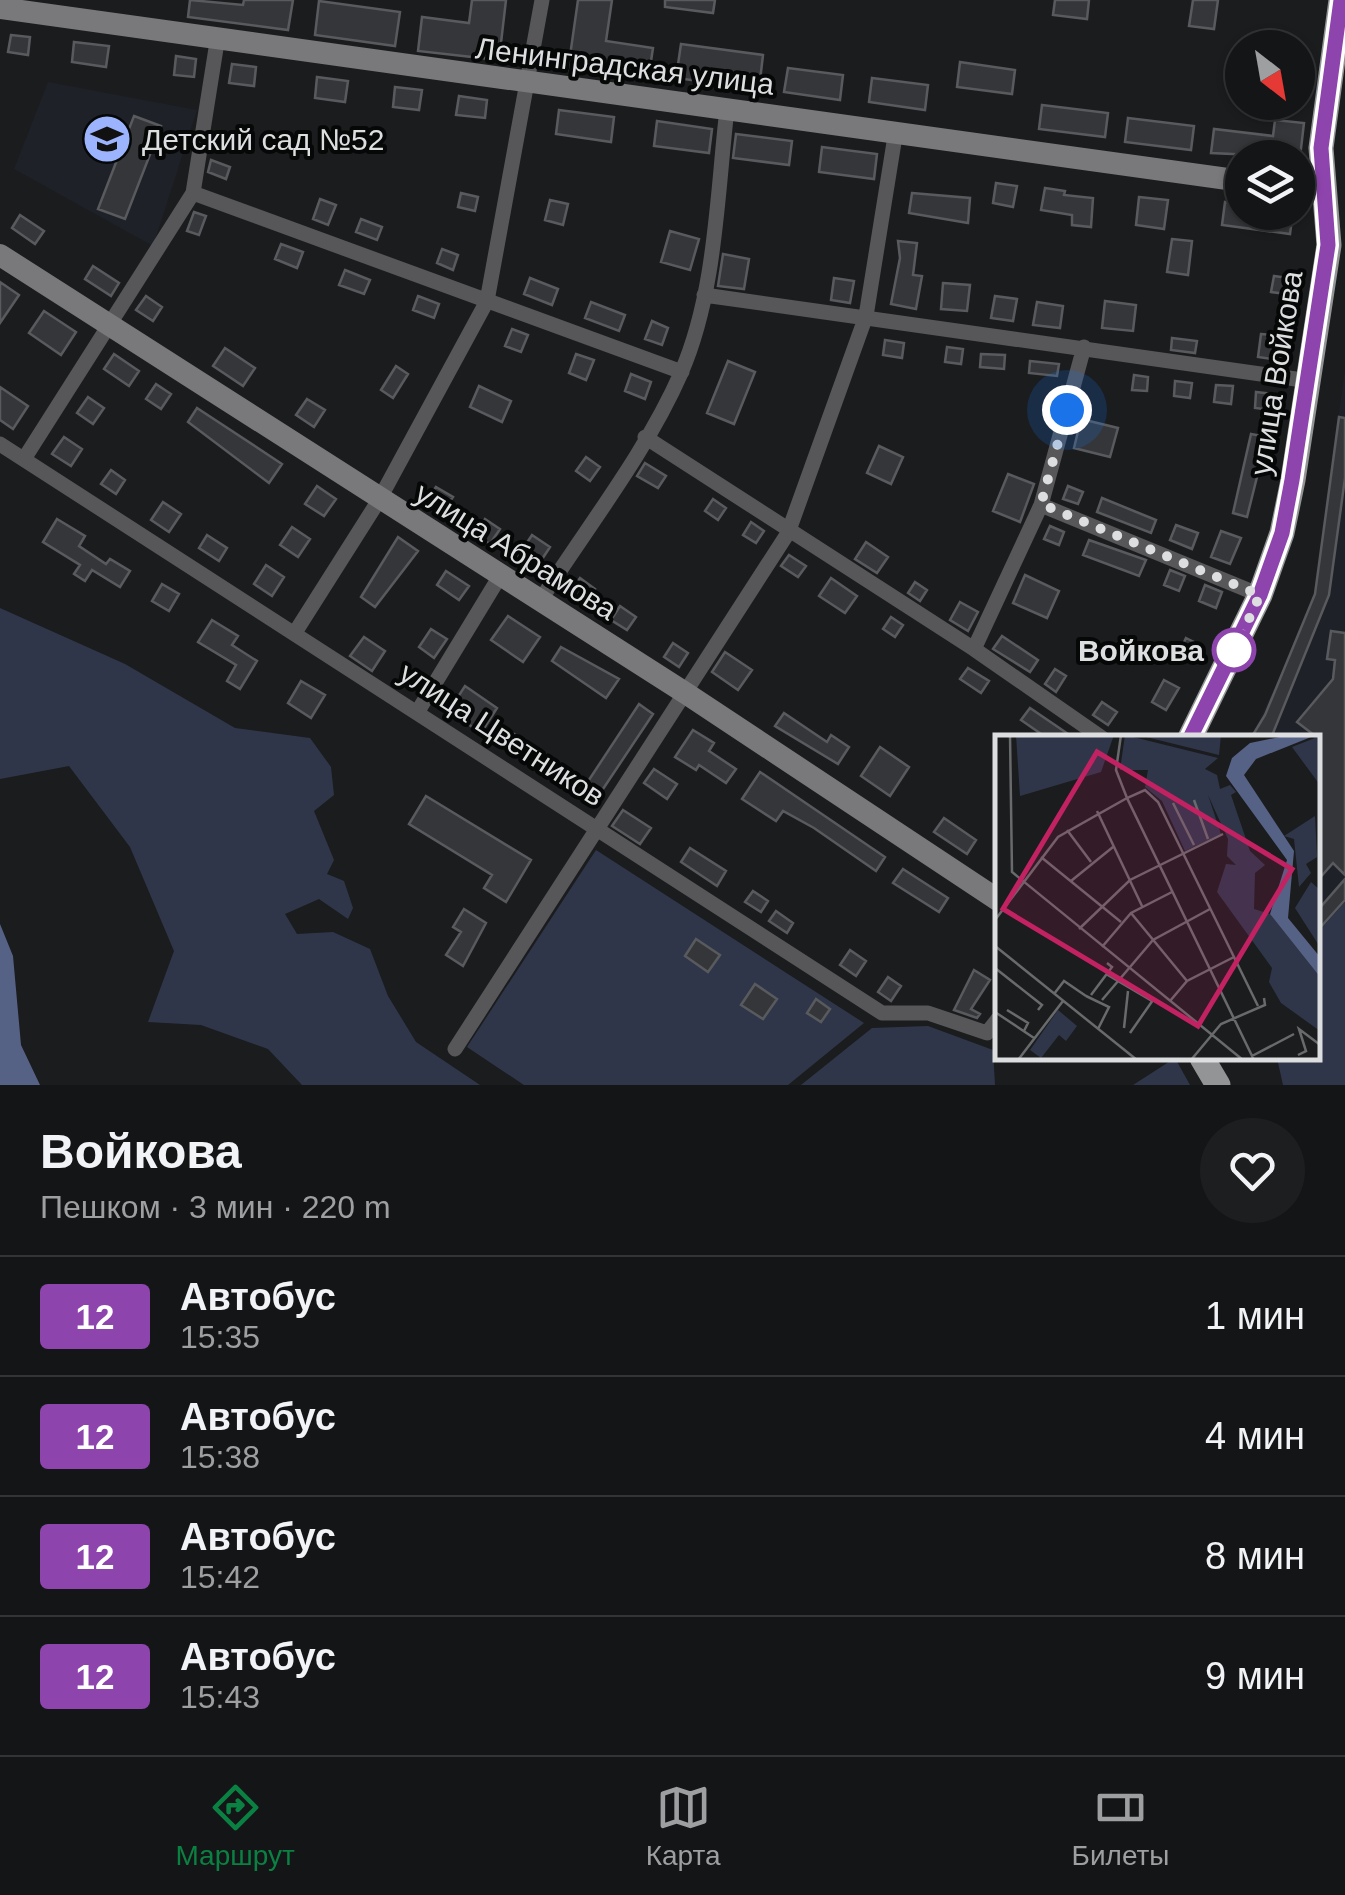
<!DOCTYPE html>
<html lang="ru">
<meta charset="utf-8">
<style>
:root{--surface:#141516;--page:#1d1e1f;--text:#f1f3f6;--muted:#9d9fa1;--line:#333435;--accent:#0b8043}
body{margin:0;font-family:Arial,sans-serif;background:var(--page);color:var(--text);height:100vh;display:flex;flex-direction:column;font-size:38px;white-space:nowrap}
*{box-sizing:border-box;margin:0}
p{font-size:32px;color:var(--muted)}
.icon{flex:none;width:55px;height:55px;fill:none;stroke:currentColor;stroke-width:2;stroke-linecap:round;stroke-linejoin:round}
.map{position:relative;height:1085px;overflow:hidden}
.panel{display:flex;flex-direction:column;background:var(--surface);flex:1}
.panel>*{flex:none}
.badge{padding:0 20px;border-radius:8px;font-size:35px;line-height:65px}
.needle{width:65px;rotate:149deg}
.buttons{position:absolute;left:1225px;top:30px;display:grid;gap:20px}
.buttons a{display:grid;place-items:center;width:90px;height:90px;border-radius:50%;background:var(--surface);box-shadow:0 2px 8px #0004,0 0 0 2px var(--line);font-size:50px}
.you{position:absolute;width:50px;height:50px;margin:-25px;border:8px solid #fff;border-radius:50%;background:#1a73e8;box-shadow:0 0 0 15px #1a73e833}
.map>.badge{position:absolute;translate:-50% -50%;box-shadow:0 0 0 5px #fff}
.round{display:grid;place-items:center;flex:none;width:105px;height:105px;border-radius:52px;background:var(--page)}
.head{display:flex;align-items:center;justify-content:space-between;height:170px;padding:0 40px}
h1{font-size:48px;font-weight:800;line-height:75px}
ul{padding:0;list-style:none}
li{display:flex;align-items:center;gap:30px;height:120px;padding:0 40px;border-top:2px solid var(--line)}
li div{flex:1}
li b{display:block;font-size:38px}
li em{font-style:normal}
li .badge{min-width:110px;font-weight:700;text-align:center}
.menu{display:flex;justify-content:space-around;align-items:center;height:140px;border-top:2px solid var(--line);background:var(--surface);font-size:28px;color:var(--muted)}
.menu a{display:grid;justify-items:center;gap:5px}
.menu .selected{color:var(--accent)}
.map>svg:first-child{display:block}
.built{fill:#1f2129}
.green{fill:#30364a}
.water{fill:#566285}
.building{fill:#353639;stroke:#595a5e;stroke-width:2.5}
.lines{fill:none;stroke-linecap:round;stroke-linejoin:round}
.street{stroke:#575759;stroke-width:15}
.secondary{stroke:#79797c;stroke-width:22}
.primary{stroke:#939496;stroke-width:25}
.line-casing{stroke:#fff;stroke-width:22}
.line{stroke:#8e44ad;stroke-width:15}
.walk{stroke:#dddee0;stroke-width:10;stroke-dasharray:0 18}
.stop-dot{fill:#fff;stroke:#8e44ad;stroke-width:5}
.labels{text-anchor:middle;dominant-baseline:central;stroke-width:8;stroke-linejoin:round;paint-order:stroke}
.street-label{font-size:30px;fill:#dddee0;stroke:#060707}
.poi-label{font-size:30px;fill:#dddee0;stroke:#060707;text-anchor:start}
.stop-label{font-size:30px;font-weight:bold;fill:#dddee0;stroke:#060707;text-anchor:end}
.inset-road{fill:none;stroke:#696a6c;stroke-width:2.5}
.view{fill:#c32262;fill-opacity:0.15;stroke:#c32262;stroke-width:5}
.inset-edge{fill:none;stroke:#dddee0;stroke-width:5}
</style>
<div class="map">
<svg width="1345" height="1085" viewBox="0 0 1345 1085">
<rect width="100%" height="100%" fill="#1b1c1e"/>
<path class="built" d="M48,82L197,110L153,246L14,169Z
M1345,370V902L1318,932V738H1251L1313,605Z"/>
<path class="green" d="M0,608L125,664L235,728L310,738L331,767L334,795L314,811L334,860L327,874L344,881L353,908L348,919L319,899L285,914L297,934L333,932L370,949L388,996L416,1042L480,1085H302L268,1049L201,1025L148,1022L174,951L130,847L69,766L0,779Z
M596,850L864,1023L788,1085H524L467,1047Z
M1345,902V1085H1283L1277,1058H1318V932Z
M928,1026L993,1050L995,1085H801L872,1028Z
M1175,1058L1190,1085H1133Z"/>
<path class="water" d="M0,924L13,956L21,1045L40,1085H0Z"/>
<path class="building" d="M190,0L243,5L244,0H293L288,30L188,17Z
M472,0H506L499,60L418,51L422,17L469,23Z
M578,0H612L606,41L653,48L648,81L568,70Z
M665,0H715L713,13L665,7Z
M1055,0H1089L1087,19L1053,15Z
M1193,0H1218L1214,29L1189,26Z
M319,1L400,12L395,46L315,35Z
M11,35L30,37L28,55L8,52Z
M74,42L109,46L106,67L72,62Z
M681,44L763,55L759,89L676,78Z
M176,56L196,59L194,77L174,75Z
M960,62L1015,70L1012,94L957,87Z
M232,64L256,67L254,86L229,83Z
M788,68L843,75L840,100L784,92Z
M317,77L348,81L345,102L315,98Z
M872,78L928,85L925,110L869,102Z
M395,87L422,90L419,110L393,107Z
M459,96L487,100L485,118L456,115Z
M1042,105L1108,113L1105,137L1039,129Z
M559,110L614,117L611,142L556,134Z
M134,116L161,126L125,219L98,209Z
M1128,118L1194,126L1191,150L1125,142Z
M1275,120L1304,123L1300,157L1211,153L1214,129L1273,136Z
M657,121L712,129L709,153L654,146Z
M736,134L792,141L789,165L733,158Z
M822,147L877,154L874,179L819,172Z
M211,160L230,167L226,179L208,172Z
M996,183L1017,186L1013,207L993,203Z
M1045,188L1065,191L1064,195L1093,198L1091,227L1072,225V215L1041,210Z
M461,193L478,197L475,211L458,207Z
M912,193L970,198L968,223L909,213Z
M1139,197L1168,200L1164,229L1136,225Z
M320,199L336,205L328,225L313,219Z
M550,200L568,204L563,225L545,220Z
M1225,202L1242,205V212H1293L1290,234L1222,225Z
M194,212L206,216L199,235L187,231Z
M20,215L44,231L35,244L12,228Z
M361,219L382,227L377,240L356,232Z
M670,231L699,239L690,270L661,262Z
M1172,239L1192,241L1188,275L1167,272Z
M898,241L917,243L913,275L922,276L916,309L891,304L900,258Z
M281,244L303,252L297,268L275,259Z
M442,249L458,255L453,270L437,263Z
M723,254L749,259L744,289L718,286Z
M93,266L119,283L111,296L85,279Z
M345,270L370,280L364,294L339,285Z
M1274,276L1289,278L1287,294L1271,292Z
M530,278L558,289L552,305L524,294Z
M834,278L854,281L850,303L831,300Z
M0,282L19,295L0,323Z
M943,283L970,285L967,311L941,309Z
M146,296L162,307L153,321L136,310Z
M418,296L439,304L434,318L413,310Z
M995,296L1017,299L1013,321L991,318Z
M1105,301L1136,305L1133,331L1102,328Z
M591,302L625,315L619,331L585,318Z
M1037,302L1063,306L1060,328L1033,325Z
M44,311L76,332L61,355L29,333Z
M652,321L668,328L662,345L645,339Z
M512,329L528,335L521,352L505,346Z
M1261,334L1283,336L1280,360L1258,357Z
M1172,338L1197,341L1195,353L1171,350Z
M885,340L904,343L902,358L883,355Z
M947,347L963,349L961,364L945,362Z
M225,348L255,368L243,386L213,366Z
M114,354L139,371L129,386L104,369Z
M576,354L594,360L586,380L569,373Z
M981,354L1005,355L1004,369L980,367Z
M728,361L755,372L734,424L707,413Z
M1030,361L1059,364L1057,376L1029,373Z
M396,366L408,374L393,398L381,390Z
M631,374L651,382L645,399L625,391Z
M1134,375L1148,377L1147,391L1132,390Z
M1175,381L1192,383L1190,398L1174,396Z
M156,384L171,394L161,409L146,399Z
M1216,385L1233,386L1231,404L1214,402Z
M479,386L511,401L502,422L470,407Z
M0,387L28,406L13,429L0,420Z
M1256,392L1274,394L1272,410L1255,408Z
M88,397L104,408L93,424L77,413Z
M307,399L325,410L314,427L296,415Z
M197,408L282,464L269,483L188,422Z
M1339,417L1345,418V478L1329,595L1271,738H1251L1265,715L1315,594Z
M1081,419L1118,428L1110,457L1074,448Z
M1251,434L1267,437L1247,517L1233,513Z
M64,437L82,449L71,466L52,454Z
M879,446L903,457L891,484L867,473Z
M586,457L600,467L590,481L576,471Z
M645,463L666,476L658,488L637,476Z
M111,470L125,480L116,494L101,484Z
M1008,474L1034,484L1020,522L993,511Z
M317,486L336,499L324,516L305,504Z
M1068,486L1083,492L1078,504L1063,499Z
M436,487L453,497L443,512L426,501Z
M1102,498L1156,520L1151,533L1097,512Z
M713,499L726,508L718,520L705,511Z
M163,502L181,514L169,532L151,520Z
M57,519L85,536L79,546L106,564L110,559L130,571L120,587L92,570L85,581L74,574L80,565L43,542Z
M485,519L500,529L490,544L475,534Z
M751,522L764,531L756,543L743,535Z
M1176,525L1198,533L1192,549L1170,540Z
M1050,526L1064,532L1059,545L1044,539Z
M292,527L310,539L298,557L280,545Z
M1221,531L1241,538L1230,564L1211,557Z
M207,535L227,548L219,561L199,548Z
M532,535L550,547L535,570L517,558Z
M398,537L418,551L375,607L361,597Z
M1089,540L1146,560L1139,576L1083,555Z
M866,542L888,557L877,573L855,559Z
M789,555L806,566L798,577L781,566Z
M266,565L284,577L272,596L254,584Z
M1170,570L1185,576L1179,591L1164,585Z
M446,571L469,586L459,600L437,585Z
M1025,575L1059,591L1047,618L1013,603Z
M580,578L595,589L585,604L569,594Z
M831,578L857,596L845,613L819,596Z
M915,582L927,590L920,601L908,593Z
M162,584L179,594L169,611L152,601Z
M1205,585L1222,592L1216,608L1199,601Z
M960,602L978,612L968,631L950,620Z
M620,606L636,617L627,630L611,620Z
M508,616L540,637L523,662L491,640Z
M891,617L903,625L895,637L883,629Z
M212,620L238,636L232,645L257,661L240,689L227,681L236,665L198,642Z
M431,629L447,639L434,658L419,647Z
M1331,631L1345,633V875L1333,863L1318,880V738L1297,722L1333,679L1335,660L1327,659Z
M1002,636L1038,660L1030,672L993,649Z
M364,637L385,651L372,671L350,656Z
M1186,638L1200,645L1192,659L1179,653Z
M673,643L688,653L679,667L664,657Z
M561,647L619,679L606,698L552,661Z
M725,652L752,670L738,690L712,672Z
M968,668L989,681L981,693L960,679Z
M1055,669L1066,676L1056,692L1045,684Z
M1164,680L1179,688L1166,710L1152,702Z
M301,681L325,695L311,718L288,703Z
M465,686L497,708L481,733L449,711Z
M1102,702L1117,712L1108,725L1093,715Z
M639,704L653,714L597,798L583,789Z
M1030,708L1074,738H1047L1021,720Z
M784,713L827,742L831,735L849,747L838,764L775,726Z
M508,730L525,741L516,754L500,743Z
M693,730L714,743L709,751L736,769L726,783L699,765L696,770L675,757Z
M880,747L909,767L890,796L861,776Z
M542,752L559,764L550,777L533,766Z
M654,769L677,784L667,799L644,783Z
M760,772L885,857L876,871L814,828L783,811L776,821L742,799Z
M426,796L531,860L506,902L484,888L492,875L409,824Z
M623,810L651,828L640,844L612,826Z
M944,818L976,840L967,854L934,832Z
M690,848L726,871L717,886L681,862Z
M903,869L948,898L939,912L893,883Z
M1345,879V900L1318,930V910Z
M753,891L768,901L761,912L745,902Z
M464,909L486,923L463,966L446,955L461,932L453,927Z
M776,911L793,923L787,933L769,921Z
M696,939L720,955L708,972L685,956Z
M850,950L866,961L856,976L840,965Z
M974,970L990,980L971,1009L980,1014L977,1018L954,1010Z
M888,977L901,986L891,1001L878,992Z
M755,984L777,999L763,1019L741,1005Z
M816,999L830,1009L821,1022L807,1013Z"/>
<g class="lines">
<path class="street" d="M193,193L682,372
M704,295L1310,381
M645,437L974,649L1102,738
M0,444L882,1013H928L987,1033L998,1019
M24,459L193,193L217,42
M1041,505L1260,595
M540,601C587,527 646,453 681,373C716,293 717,194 727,109
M296,631L379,500L487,301L542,0
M974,649L1041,505L1084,347
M418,711L500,576
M455,1049L788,533L866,316L896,130"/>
<path class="secondary" d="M0,8L1242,181
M1298,189L1323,193
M0,255L687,694L998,900"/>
<path class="primary" d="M1190,738L1260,595L1282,533L1293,480L1329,245L1321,148L1341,0
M1202,1058L1218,1085"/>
</g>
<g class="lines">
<g class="line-casing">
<path id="line" d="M1190,738L1260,595L1282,533L1292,480L1328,245L1321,148L1341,0"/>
</g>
<use href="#line" class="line"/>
<path class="walk" d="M1067,410L1041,504L1260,595L1229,662L1234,650"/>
</g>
<defs>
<g id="school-disc" transform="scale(2.5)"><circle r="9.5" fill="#9cb4fd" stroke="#060707"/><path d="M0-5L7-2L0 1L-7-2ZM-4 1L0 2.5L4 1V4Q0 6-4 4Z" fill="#111"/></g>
</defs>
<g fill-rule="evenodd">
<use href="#school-disc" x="107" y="139"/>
</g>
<circle class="stop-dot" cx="1234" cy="650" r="20"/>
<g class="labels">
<g class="street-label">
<text transform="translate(625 66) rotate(7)">Ленинградская улица</text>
<text transform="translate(1276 373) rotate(-81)">улица Войкова</text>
<text transform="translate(516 551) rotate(32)">улица Абрамова</text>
<text transform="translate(502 734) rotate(33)">улица Цветников</text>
</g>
<g class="poi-label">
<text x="142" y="139">Детский сад №52</text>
</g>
<g class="stop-label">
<text x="1204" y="650">Войкова</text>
</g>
</g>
<g transform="translate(995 735)">
<rect width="325" height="325" fill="#1b1c1e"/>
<path d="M21,0H119L106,37L25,61ZM130,0L223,23L210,34L222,40L225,54L235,50L241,57L236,60L255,116L270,130L260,138L259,174L275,179L325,242V296L286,268L274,247L277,233L222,157L231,129L241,130L232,121L233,104L213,60L226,99L190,116L167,66L150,52L153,35H125ZM143,0H226L224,20ZM325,1V50L297,12ZM320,81L322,122L311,129L316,138L304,152L299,104L289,101ZM316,147L325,155V212L300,173ZM63,275L82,291L71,306L64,300L46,323L35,315Z" fill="#30364a"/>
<path d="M295,0H321L261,24L249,40L299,116L293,183L325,222V242L275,179L292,125L231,41L237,23L255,8Z" fill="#566285"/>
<path class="inset-road" d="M15,0L17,137L248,325M199,65L213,104M178,68L199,110M102,76L147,171M72,95L96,127M46,122L126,187M76,146L118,112M136,178L192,246M0,185L63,102L132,63L121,35L126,0M84,194L135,145L228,99M0,211L142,325M107,212L136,178L177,157M0,233L47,270L43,275M111,239L157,266M59,259L69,246L91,261M96,260L117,232L112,228M91,261L114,272L103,294M107,265L158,205L215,174M175,266L192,246L239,222M12,275L33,288L29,296M0,277L39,303M129,293L133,256M135,298L158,265M303,320L311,316L304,294L324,309M257,321L299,299M23,325L68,266M196,325L226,289L270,270L269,263M259,325L132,63L150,55L163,67L263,271"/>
<path class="view" d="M102,17L297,134L203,291L8,174Z"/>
<rect width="325" height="325" class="inset-edge"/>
</g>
</svg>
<div class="buttons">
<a><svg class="needle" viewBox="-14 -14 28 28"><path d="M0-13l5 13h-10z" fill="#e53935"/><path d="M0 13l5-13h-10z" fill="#9d9fa1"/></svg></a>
<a><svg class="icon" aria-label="layers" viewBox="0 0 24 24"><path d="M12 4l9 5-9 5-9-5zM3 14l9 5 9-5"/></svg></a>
</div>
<div class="you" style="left:1067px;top:410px"></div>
</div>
<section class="panel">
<div class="head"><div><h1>Войкова</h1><p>Пешком · 3 мин · 220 m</p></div><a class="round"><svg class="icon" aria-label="heart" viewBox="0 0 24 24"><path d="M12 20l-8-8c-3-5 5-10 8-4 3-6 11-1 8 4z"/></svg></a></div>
<ul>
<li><span class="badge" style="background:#8e44ad;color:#fff">12</span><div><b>Автобус</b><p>15:35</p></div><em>1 мин</em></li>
<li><span class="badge" style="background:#8e44ad;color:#fff">12</span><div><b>Автобус</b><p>15:38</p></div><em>4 мин</em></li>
<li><span class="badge" style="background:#8e44ad;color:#fff">12</span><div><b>Автобус</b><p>15:42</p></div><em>8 мин</em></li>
<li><span class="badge" style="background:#8e44ad;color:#fff">12</span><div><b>Автобус</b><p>15:43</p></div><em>9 мин</em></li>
</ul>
</section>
<nav class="menu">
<a class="selected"><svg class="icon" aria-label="directions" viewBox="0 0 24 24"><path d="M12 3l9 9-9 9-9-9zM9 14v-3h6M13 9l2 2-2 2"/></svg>Маршрут</a>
<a><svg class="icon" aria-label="map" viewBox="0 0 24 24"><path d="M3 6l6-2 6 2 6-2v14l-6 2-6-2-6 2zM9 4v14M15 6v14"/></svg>Карта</a>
<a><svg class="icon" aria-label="tickets" viewBox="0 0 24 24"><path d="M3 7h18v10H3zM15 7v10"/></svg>Билеты</a>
</nav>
